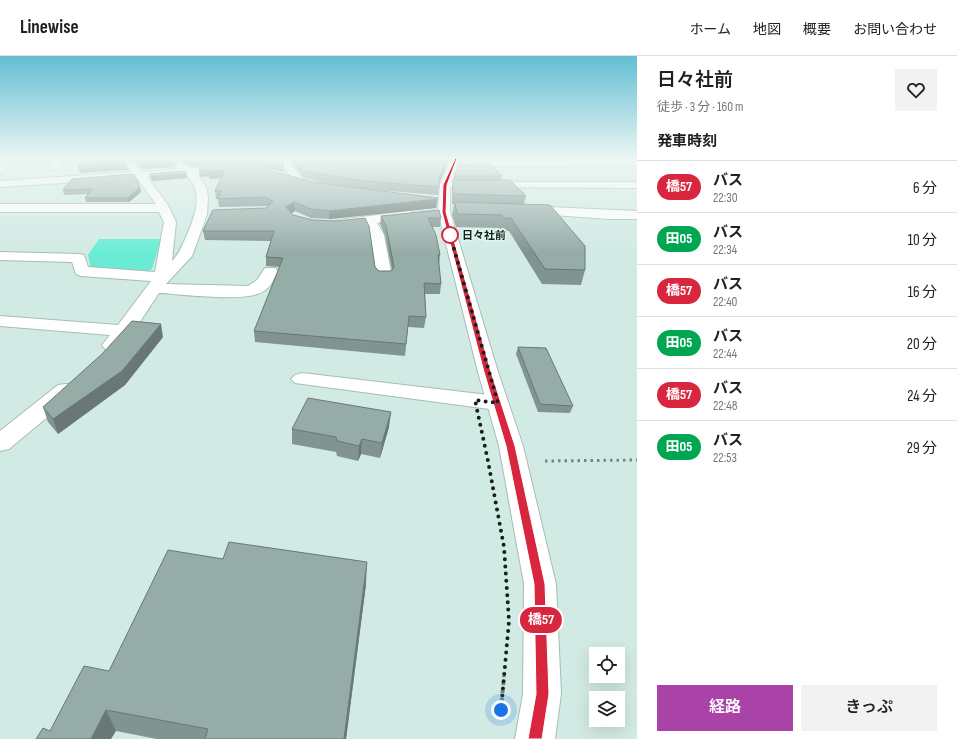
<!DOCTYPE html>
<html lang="ja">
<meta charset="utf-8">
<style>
:root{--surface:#fff;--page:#f2f2f2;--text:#202124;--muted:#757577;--line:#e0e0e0;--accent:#aa43a7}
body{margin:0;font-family:"Sofia Sans Condensed","Noto Sans JP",sans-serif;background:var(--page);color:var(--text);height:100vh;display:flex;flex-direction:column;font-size:15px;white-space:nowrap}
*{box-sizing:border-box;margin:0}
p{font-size:13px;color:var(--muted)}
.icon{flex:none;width:22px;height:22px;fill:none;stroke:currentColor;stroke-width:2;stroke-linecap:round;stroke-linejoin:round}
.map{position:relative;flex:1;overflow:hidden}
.sheet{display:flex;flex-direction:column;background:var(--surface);width:320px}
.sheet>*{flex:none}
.badge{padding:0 8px;border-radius:13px;font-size:14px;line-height:26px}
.buttons{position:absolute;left:589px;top:591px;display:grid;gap:8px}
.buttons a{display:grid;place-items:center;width:36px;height:36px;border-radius:0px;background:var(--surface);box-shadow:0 4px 16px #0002;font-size:20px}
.you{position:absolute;width:20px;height:20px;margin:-10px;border:3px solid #fff;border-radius:50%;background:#1a73e8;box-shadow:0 0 0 6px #1a73e833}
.map>.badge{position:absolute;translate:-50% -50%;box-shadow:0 0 0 2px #fff}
h2{padding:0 20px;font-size:15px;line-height:36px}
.round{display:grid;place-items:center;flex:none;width:42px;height:42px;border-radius:0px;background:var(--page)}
.head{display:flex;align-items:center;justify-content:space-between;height:68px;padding:0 20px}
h1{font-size:19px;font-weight:600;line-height:30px}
.primary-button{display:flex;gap:8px;margin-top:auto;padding:8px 20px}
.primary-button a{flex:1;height:46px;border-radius:0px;background:var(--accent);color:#fff;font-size:16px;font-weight:600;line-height:46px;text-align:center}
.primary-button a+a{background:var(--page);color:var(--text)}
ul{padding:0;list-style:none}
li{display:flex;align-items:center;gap:12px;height:52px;padding:0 20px;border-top:1px solid var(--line)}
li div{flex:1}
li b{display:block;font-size:15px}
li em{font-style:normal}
li .badge{min-width:44px;font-weight:700;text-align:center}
header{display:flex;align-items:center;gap:24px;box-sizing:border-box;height:56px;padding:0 20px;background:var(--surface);border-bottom:1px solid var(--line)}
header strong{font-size:19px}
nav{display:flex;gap:22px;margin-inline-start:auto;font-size:14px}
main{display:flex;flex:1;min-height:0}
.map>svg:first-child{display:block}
.green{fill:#69ecd3}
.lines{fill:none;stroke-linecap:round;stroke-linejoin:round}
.minor-casing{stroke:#a6bdb7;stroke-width:2}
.major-casing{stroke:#a6bdb7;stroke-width:2}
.path-far1{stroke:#758581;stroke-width:3;stroke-dasharray:2.5 4;stroke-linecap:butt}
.path{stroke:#758581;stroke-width:4;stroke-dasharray:3 5;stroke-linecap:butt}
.minor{fill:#fff;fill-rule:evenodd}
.major{fill:#fff;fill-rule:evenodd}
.wall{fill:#819490}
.shaded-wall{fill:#697875}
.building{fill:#96aca7;stroke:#697875}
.line{fill:#d7263d;stroke:#fff}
.walk{stroke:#18201e;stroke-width:4;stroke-dasharray:0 7.2}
.stop-dot{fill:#fff;stroke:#d7263d;stroke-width:2}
.labels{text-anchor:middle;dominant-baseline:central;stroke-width:3.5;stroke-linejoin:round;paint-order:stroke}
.far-stop-label{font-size:11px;font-weight:bold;fill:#18201e;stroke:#dff7f1;text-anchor:start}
</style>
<header>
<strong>Linewise</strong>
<nav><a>ホーム</a><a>地図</a><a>概要</a><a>お問い合わせ</a></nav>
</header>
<main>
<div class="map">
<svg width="637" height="683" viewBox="0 0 637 683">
<rect width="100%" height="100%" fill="#d2eae4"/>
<path class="green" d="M99,183H161L152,213L144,217L91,213L88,199Z"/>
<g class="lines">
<g class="minor-casing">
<path id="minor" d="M3,102H13L4,115L0,116V106Z
M52,102H62L58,114H50L49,112Z
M120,102H130L142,116L179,113L175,109L180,106L192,112L233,111L234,113L229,116L198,118L206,131L208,140L207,159L192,200L166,228L248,230L257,224L265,212H275L278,215C274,222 271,231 264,235C246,247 182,238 159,237C151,248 127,289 118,293C113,295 109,294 105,293L102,289L110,279L0,270V260L118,269L151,225L81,220L76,218L72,206L0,204V196L79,198L84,199L88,211L155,216L164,166L159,156H0V148H156L137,122L0,131V125L132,116ZM187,119C204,138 195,160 186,181C182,190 179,198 172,205L176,166L168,149L147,121Z
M278,102H296L294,104L289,105L303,124L302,126H294Z
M637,103V109L453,111L448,108L453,105Z
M445,126H637V132L441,131L440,129Z
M526,150L637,155V163H610L522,157L520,154Z
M411,155L417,159L415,162L377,167L384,179L392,221L390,224H378L376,221L370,179L365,168L336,172L330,168L336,164Z
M302,317L497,340L505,342L508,347L505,352L497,354L295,327L291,323L295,319Z
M66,328L74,329L77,334L74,339L9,393L0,395V375L58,329Z"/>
</g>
<g class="major-casing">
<path id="major" d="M451,102H461L450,129V156L498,316L523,390L556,528L561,638L555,683H515L523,638L524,528L499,390L478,316L438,156L440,129Z"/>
</g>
<path class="path-far1" d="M545,405L637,404"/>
<path class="path" d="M501,653L504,620"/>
<use href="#minor" class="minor"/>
<use href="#major" class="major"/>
</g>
<path class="wall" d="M132,102H280L284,109V116L256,110H190L181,105L174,108L175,111L142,113Z
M292,102H450L439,128L438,139L364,133L437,150L436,152L329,163L311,162L295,155L291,157L293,159L375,211L379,215H391L392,214L385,179L380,168L381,160L441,162L440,171H432L440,199L439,209L441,228L440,238H425L426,261L424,272L408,271L405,300L255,286L254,275L280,211L266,210V201L271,185L205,184L203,175L266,152L268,151L266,150L219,151L218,143H216L215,135L222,122L210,123L209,120L201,121L199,118V111L364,132L319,126L303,121L292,106Z
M461,102H482V103H462Z
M149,118H187V122L152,125L150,122Z
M454,120H502L501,124L526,140L524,148L585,214L581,229L542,228L509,175H502L499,172L456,171L452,159L454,148H452V133L453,124H454Z
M72,123L141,136L129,146H86L85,142L88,138L64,139L63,134Z
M163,281L125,329L58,378L48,366L43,351Z
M518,291L573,350L570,357L538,356L516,298Z
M389,371L380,402L361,398L358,405L337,400L336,396L292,388V373Z
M366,528L346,683H157L116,675H50L109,615Z"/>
<path class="shaded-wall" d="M173,102H180L181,105L174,108Z
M448,102H450L439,128V121Z
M174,104L175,111L142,113L140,106Z
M127,107L128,114L80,117L78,110Z
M209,113L225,114L226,122L210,123L209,120L201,121V114Z
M187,118V122L152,125L151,120Z
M140,131L141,136L129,146L128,142Z
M438,142L436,152L329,163V155Z
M294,146L295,155L287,160L286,151Z
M161,268L163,281L125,329L58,378L53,363Z
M391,356L389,371L380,402L382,387Z
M362,383L361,398L358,405L359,390Z
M367,506L366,528L346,683H344Z
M106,654L116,675L111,683H91Z"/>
<path class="building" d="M85,102H122L127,107L78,110Z
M136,102H173L174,104L140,106Z
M188,102H280L284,109L256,103H190Z
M293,102H448L439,121V131L365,125L319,118L303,114Z
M459,108H491L502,120H454Z
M199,111H255L318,127L438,142L437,143L329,155L311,153L294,146L286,151L293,159L313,164L336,165L365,162L369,170L375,211L379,215H391L394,211L386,170L381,160L439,154L441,162H428L436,179L440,199H438L441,228L424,227L426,261L409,260L406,288L254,275L283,202L266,201L274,175H203L213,154L266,152L273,146L266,141L218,143L221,135H215L225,114L209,115V113L201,114Z
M185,115L187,118L151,120L149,118Z
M134,118L140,131L128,142H85L92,133L63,134L72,123Z
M453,124H510L526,140L453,138Z
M454,146L550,149L585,190V214L545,213L511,162H504L502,159L458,158Z
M132,265L161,268L122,315L53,363L43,351L102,298Z
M518,291L546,292L573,350L540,348Z
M308,342L391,356L382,387L362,383L359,390L337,385L336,381L292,373Z
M229,486L367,506L344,683H205L208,673L106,654L91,683H36L43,672L50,675L84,610L109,615L168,494L223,503Z"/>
<linearGradient id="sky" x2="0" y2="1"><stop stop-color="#63bed3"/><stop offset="0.52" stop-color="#ebf6f3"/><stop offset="1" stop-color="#ebf6f3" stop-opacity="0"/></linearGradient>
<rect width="637" height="197" fill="url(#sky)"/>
<path class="line" d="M456,101L457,102L447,129L446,156L491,316L515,390L545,528L549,638L542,683H528L536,638L534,528L506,390L484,316L442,156L443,129Z"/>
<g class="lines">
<path class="walk" d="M450,179L498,347L475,344L488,405L504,491L509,565L501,654"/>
</g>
<circle class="stop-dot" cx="450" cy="179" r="8"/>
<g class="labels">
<g class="far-stop-label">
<text x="462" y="179">日々社前</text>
</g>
</g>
</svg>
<div class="buttons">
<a><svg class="icon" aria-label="locate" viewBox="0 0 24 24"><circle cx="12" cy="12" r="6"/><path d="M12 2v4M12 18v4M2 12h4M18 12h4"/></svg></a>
<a><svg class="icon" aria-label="layers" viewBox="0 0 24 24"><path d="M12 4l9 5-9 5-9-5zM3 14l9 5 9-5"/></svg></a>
</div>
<div class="you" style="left:501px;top:654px"></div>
<b class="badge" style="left:541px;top:564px;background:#d7263d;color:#fff">橋57</b>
</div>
<section class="sheet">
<div class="head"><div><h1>日々社前</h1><p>徒歩 · 3 分 · 160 m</p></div><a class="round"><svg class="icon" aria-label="heart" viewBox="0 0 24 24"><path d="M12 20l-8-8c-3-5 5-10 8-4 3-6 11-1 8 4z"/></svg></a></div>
<h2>発車時刻</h2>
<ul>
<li><span class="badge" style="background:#d7263d;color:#fff">橋57</span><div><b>バス</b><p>22:30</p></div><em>6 分</em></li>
<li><span class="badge" style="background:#00a651;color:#fff">田05</span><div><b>バス</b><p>22:34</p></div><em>10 分</em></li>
<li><span class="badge" style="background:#d7263d;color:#fff">橋57</span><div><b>バス</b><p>22:40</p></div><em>16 分</em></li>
<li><span class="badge" style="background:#00a651;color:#fff">田05</span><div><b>バス</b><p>22:44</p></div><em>20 分</em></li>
<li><span class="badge" style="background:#d7263d;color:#fff">橋57</span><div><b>バス</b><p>22:48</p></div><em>24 分</em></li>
<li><span class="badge" style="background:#00a651;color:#fff">田05</span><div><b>バス</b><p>22:53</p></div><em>29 分</em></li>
</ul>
<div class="primary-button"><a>経路</a><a>きっぷ</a></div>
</section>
</main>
